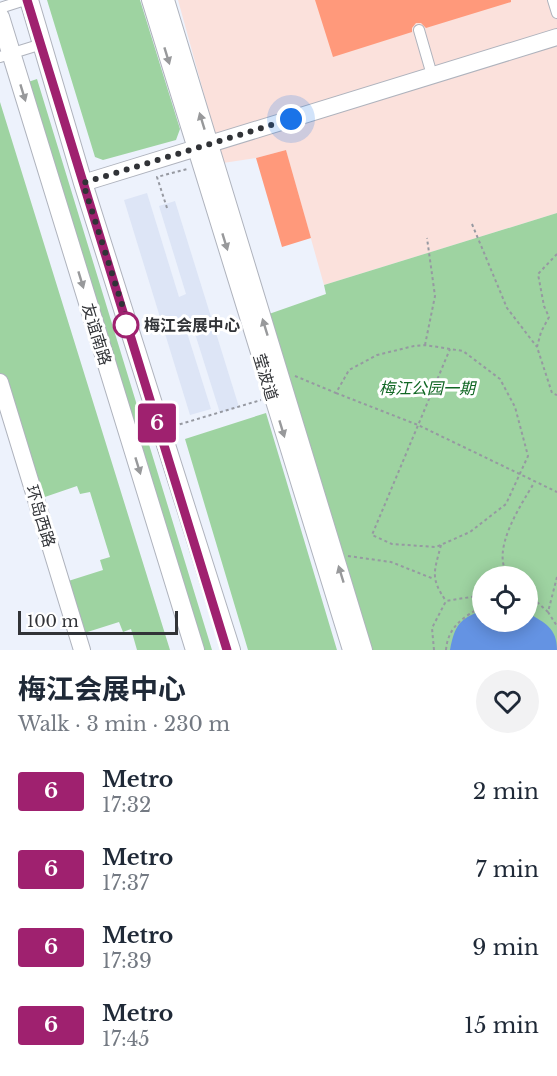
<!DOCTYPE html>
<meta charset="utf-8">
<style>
:root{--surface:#fff;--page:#f2f2f3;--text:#1f2937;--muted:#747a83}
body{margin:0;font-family:"Libre Baskerville","Noto Sans SC",serif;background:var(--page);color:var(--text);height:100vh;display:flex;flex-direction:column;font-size:22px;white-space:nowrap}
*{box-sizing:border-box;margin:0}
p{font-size:20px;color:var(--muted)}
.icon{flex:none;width:33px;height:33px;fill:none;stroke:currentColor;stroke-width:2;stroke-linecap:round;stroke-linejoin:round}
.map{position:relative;height:650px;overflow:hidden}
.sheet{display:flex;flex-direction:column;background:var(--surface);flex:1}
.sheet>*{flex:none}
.badge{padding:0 12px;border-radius:4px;font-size:21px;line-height:39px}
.tools{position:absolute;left:472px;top:566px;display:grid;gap:12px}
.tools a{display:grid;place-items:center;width:66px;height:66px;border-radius:50%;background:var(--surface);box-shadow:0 3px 15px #0003;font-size:30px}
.scale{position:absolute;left:18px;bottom:15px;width:160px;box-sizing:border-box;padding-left:6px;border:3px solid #313337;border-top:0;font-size:16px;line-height:21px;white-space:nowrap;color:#313337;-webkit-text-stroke:4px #fff;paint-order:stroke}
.you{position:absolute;width:30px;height:30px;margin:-15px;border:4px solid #fff;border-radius:50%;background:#1a73e8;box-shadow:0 0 0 9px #1a73e833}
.map>.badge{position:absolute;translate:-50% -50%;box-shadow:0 0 0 3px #fff}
.round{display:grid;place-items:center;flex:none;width:63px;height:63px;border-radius:32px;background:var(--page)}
.headline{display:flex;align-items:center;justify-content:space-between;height:102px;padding:0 18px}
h1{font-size:28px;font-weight:700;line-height:45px}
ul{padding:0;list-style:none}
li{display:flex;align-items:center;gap:18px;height:78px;padding:0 18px}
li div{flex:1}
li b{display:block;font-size:22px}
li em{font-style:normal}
li .badge{min-width:66px;font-weight:700;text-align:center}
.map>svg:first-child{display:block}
.commercial{fill:#fbe1dc}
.built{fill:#dde5f6}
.green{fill:#9ed3a1;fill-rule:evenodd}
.water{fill:#6493e3}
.building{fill:#ff997b}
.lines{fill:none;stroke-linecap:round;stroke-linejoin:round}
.street-casing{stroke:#afb3bd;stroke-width:12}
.secondary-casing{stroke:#afb3bd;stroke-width:18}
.primary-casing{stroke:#afb3bd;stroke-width:20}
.path{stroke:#9699a1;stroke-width:2;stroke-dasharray:3 3;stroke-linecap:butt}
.street{stroke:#fff;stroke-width:10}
.secondary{stroke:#fff;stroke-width:16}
.primary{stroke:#fff;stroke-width:18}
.oneway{fill:#98999b}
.line-casing{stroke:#fff;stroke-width:14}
.line{stroke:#9f216f;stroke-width:9}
.walk{stroke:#313337;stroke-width:6;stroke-dasharray:0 10.8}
.stop-dot{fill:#fff;stroke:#9f216f;stroke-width:3}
.labels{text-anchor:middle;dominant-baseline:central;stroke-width:6;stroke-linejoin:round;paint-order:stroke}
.stop-label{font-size:16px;font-weight:bold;fill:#313337;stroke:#fff;text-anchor:start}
.street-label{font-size:16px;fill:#313337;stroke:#fff}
.park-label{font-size:16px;font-style:italic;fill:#116724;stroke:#fff}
</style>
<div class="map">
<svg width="557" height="650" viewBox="0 0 557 650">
<rect width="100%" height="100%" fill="#edf2fc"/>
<path class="commercial" d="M178,0H557V213L324,285L286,150L256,158L223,163Z"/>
<path class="built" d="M147,193L179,297L186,294L159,206L175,201L239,407L220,413L191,321L184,323L211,409L190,415L124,200Z"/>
<path class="green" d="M47,0H140L180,129L176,140L103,160L95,157Z
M37,79L212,650H202L28,82Z
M0,102L170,650H137L131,629L123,632L119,622L78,635L62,583L103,570L100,560L110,557L90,492L80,494L77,486L36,500L0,385Z
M557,213V650H372L269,314L326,294L324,285ZM483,576H528V621H483Z
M266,413L337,650H248L185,439Z"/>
<path class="water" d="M483,610V621H528V613C545,623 557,628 557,650H450C455,625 459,619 483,610Z"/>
<path class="building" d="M315,0H511V2L426,28L421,23H416L412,28V32L333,57Z
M286,150L311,238L282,247L256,158Z"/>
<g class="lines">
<g class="street-casing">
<path id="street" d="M553,0L557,13
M0,8L25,0
M419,30L432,75
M0,57L42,44"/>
</g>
<g class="secondary-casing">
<path id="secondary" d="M150,0L351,650
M166,0L364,650
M83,183L557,37
M0,382L82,650"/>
</g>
<g class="primary-casing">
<path id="primary" d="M29,0L83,183L231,650
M0,17L195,650"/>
</g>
<path class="path" d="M167,208L157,177L187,169
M472,224L507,308L537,347
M557,254L538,274L544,306L549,317L541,332L537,347L552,393L557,395
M425,345L435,296L427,238
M295,376L336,393L349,370L377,355L414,346L425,345L463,351L500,379L515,407L528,456L506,504L470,532L436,547L392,544L372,535L450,349
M336,393L418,425L557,492
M174,426L261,400
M441,545C434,572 430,578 446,601
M348,556L391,562L434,579
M509,576C489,552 521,505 534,483
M557,577L548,612L557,626
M528,594L548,612
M434,650L432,628L446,601L483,595
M446,650C448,626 464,617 483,606"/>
<use href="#street" class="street"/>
<use href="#secondary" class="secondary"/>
<use href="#primary" class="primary"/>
</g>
<defs><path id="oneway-solid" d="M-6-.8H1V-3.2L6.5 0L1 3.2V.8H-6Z" transform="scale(1.5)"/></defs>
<g class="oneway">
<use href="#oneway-solid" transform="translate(167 56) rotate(73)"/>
<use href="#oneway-solid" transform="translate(23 93) rotate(73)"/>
<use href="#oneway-solid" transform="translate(202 121) rotate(-107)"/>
<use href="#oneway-solid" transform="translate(225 242) rotate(73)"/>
<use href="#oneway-solid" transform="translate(81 280) rotate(73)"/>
<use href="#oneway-solid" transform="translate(265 327) rotate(-107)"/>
<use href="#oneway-solid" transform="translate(282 429) rotate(73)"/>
<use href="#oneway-solid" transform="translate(138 466) rotate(73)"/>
<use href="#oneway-solid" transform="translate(341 574) rotate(-107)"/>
</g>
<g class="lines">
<g class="line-casing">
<path id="line" d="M27,0L227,650"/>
</g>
<use href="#line" class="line"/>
<path class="walk" d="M126,325V317L83,183L291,119"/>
</g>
<circle class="stop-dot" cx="126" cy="325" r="12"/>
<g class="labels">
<g class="stop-label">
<text x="144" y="325">梅江会展中心</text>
</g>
<g class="street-label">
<text transform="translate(97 334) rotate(73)">友谊南路</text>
<text transform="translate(266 377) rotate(73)">莹波道</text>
<text transform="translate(41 516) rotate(73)">环岛西路</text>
</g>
<g class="park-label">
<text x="427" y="388">梅江公园一期</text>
</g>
</g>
</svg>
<div class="tools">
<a><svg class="icon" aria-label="locate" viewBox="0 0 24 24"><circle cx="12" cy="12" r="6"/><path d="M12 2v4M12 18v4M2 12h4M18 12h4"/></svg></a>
</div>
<div class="scale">100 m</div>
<div class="you" style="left:291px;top:119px"></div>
<b class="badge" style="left:157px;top:423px;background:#9f216f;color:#fff">6</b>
</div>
<section class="sheet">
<div class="headline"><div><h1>梅江会展中心</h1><p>Walk · 3 min · 230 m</p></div><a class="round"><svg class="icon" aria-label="heart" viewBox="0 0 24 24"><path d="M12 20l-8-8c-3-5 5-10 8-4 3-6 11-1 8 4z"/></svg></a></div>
<ul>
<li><span class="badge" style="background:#9f216f;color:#fff">6</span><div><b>Metro</b><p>17:32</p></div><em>2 min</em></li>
<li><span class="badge" style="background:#9f216f;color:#fff">6</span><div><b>Metro</b><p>17:37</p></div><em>7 min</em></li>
<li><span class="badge" style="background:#9f216f;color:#fff">6</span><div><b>Metro</b><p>17:39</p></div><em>9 min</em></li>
<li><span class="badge" style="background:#9f216f;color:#fff">6</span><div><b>Metro</b><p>17:45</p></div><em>15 min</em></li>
</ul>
</section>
